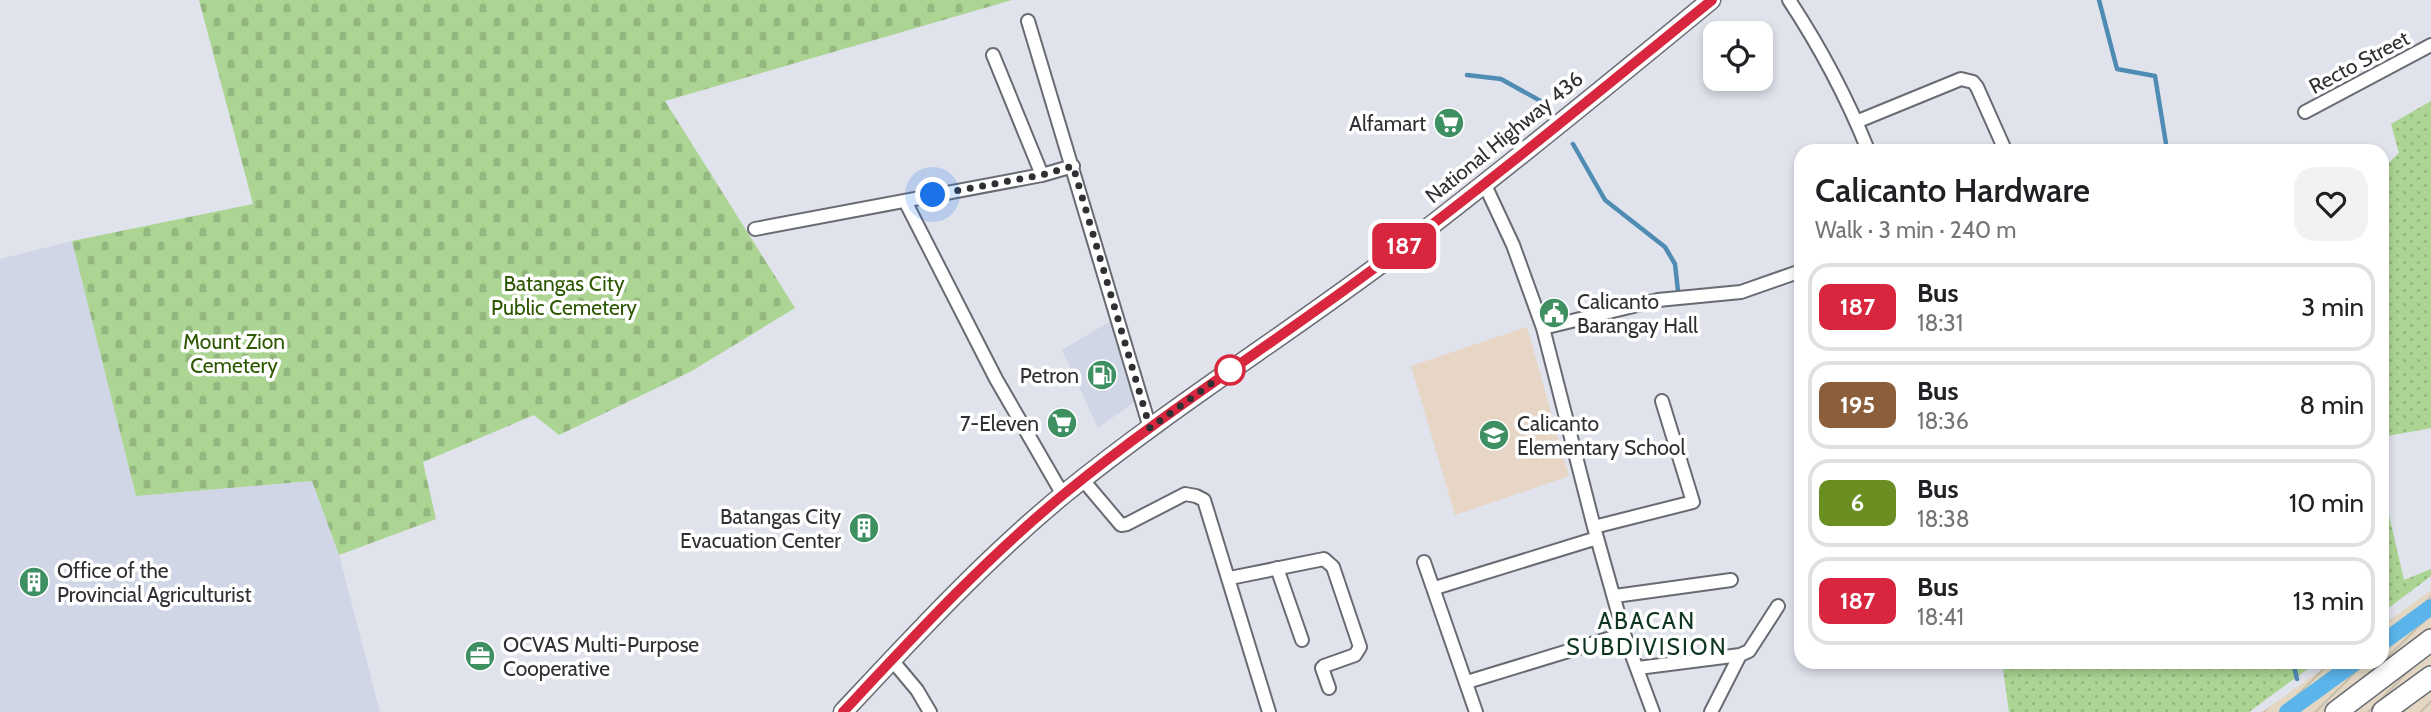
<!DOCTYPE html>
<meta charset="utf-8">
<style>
:root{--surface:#fff;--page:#f2f2f2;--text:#202124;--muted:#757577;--line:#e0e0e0}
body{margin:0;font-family:Cabin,sans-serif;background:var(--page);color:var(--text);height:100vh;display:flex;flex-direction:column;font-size:26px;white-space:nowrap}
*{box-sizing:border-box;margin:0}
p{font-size:23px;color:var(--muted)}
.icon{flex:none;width:38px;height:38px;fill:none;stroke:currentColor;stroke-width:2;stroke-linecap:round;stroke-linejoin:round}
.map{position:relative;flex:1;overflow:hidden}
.details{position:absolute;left:1794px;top:144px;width:595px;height:525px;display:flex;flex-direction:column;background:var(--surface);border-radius:21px;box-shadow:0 4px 10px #0003}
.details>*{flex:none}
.badge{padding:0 14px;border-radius:10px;font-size:24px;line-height:46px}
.controls{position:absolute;left:1703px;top:21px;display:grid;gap:14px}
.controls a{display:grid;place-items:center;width:70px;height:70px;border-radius:14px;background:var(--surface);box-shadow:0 4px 10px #0003;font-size:35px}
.you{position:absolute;width:35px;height:35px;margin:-18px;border:5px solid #fff;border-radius:50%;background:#1a73e8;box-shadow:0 0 0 10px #1a73e833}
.map>.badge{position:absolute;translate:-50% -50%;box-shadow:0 0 0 4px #fff}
.round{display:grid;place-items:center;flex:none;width:74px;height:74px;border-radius:21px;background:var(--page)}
.headline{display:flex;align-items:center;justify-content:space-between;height:119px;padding:0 21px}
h1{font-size:33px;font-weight:600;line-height:52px}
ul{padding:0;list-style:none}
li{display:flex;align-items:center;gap:21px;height:88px;margin:0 14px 10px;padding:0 7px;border:4px solid var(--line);border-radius:21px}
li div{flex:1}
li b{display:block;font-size:26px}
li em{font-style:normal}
li .badge{min-width:77px;font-weight:700;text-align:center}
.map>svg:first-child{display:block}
.built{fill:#d1d6e6}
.industrial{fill:url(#industrial-furrows)}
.education{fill:#e7d6c5}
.grass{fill:url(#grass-dots)}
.cemetery{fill:url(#cemetery-stones)}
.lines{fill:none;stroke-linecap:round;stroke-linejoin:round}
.stream{stroke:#4e8cb3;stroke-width:4.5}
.canal{stroke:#5bb4ea;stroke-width:16}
.street-casing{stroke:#696b73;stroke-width:16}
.primary-casing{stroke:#696b73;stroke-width:21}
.highway-casing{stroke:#696b73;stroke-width:24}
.street{stroke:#fff;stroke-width:12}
.primary{stroke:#fff;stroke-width:18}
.highway{stroke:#fff;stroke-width:21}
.line-casing{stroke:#fff;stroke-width:16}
.line{stroke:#d7263d;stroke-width:10}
.walk{stroke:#2f3034;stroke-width:7;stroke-dasharray:0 12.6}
.stop-dot{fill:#fff;stroke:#d7263d;stroke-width:3.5}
.labels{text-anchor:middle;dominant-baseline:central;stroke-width:7;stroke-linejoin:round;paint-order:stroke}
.street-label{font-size:21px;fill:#2f3034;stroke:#fff}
.poi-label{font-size:21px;fill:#2f3034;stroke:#fff;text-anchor:end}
.park-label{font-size:21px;fill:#2d5701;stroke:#fff}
.neighbourhood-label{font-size:23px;letter-spacing:2px;fill:#0d351f;stroke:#fff}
</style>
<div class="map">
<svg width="2431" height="712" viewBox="0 0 2431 712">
<defs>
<pattern id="industrial-furrows" width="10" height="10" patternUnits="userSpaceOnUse" patternTransform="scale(1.75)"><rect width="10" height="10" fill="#e3d7c3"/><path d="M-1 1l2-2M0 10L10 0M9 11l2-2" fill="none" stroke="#c3b9a8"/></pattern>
<pattern id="grass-dots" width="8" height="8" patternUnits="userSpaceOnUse" patternTransform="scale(1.75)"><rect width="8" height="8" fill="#acd593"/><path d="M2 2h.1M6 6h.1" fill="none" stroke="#94b77f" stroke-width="1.8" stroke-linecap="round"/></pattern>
<pattern id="cemetery-stones" width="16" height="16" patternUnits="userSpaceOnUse" patternTransform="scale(1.75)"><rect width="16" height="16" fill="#acd593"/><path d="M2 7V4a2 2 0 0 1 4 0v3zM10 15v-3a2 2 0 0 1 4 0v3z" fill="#94b77f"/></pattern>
</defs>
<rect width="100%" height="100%" fill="#e0e2ec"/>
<path class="built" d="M72,241L136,496L313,481L339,555L380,712H0V259Z
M1114,319L1137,400L1098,428L1062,350Z"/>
<path class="industrial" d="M2431,590V712H2262L2332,662H2382V626Z"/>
<path class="education" d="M1527,327L1569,476L1455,515L1411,366Z"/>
<path class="grass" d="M2431,101V428L2382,437V169L2399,153L2391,124Z
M2382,485L2404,580L2431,569V576L2382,613Z
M2002,662H2317L2249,712H2009Z"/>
<path class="cemetery" d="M199,0H1012L665,101L795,308L690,372L559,435L534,415L423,462L436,519L339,555L312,481L136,496L72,241L253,204Z"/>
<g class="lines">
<path class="stream" d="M2099,0L2117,69L2155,76L2167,150
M1467,75L1501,79L1546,104
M1573,144L1605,200L1665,247L1675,264L1678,291
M2293,662L2297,679"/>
<path class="canal" d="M2382,643L2431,607
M2287,712L2356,662"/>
<g class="street-casing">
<path id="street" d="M1789,0C1820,47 1847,98 1868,150
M1028,21L1150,428
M993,55L1042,175
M2305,112L2431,45
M1856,122L1961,79L1973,82L1977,87L2005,150
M1484,183L1513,245L1543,328L1594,527L1624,634L1653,712
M905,201L996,379L1063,495
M755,229L1042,175L1073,166
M1543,328L1658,300L1741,292L1801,271
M1083,480L1121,525L1127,524L1185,494L1196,496L1204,500L1269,712
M1594,527L1693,502L1662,401
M1424,562L1476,712
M1277,568L1302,640
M1230,578L1324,559L1333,567L1360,647L1355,655L1324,666L1322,668L1329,688
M1435,588L1597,538
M1615,596L1731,580
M891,659L917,690L930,712
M1638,668L1740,655L1749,651L1778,606
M1467,682L1624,634
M1711,712L1740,655"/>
</g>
<g class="primary-casing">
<path id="primary" d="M843,712C914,636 984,560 1064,494C1171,407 1288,334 1398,251C1504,170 1608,85 1711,0"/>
</g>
<g class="highway-casing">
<path id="highway" d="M2336,712L2431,640
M2383,712L2431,677"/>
</g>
<use href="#street" class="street"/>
<use href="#primary" class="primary"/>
<use href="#highway" class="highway"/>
</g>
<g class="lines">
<g class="line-casing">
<path id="line" d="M843,712C914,636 984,560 1064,494C1165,411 1276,342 1380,264C1493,180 1602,89 1712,0"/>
</g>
<use href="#line" class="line"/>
<path class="walk" d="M933,195L1042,175L1073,166L1150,428L1230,370"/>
</g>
<defs>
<g id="supermarket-disc" transform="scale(1.575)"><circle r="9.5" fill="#3e8f61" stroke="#fff"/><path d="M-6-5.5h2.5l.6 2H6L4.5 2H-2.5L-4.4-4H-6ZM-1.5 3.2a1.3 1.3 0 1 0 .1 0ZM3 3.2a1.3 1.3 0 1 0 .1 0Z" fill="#fff"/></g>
<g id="civic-disc" transform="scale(1.575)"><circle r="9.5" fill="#3e8f61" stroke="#fff"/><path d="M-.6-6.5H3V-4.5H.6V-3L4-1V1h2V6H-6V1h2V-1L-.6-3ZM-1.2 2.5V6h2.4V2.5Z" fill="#fff"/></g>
<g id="fuel-disc" transform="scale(1.575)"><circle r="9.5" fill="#3e8f61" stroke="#fff"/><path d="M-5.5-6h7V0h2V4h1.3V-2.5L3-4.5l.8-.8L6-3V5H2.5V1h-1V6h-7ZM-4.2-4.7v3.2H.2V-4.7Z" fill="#fff"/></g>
<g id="school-disc" transform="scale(1.575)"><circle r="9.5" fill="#3e8f61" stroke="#fff"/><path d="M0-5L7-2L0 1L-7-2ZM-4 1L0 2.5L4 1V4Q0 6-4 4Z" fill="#fff"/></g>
<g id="building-disc" transform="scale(1.575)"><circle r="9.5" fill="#3e8f61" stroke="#fff"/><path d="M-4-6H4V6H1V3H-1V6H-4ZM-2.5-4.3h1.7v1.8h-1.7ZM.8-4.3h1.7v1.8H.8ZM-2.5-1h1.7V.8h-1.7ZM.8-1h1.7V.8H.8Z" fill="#fff"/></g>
<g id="office-disc" transform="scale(1.575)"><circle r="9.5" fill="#3e8f61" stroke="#fff"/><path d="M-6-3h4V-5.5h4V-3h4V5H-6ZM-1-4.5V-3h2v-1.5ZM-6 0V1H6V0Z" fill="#fff"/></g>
</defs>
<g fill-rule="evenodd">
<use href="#supermarket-disc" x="1449" y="123"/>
<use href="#civic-disc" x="1554" y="313"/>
<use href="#fuel-disc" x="1102" y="375"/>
<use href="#supermarket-disc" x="1062" y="423"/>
<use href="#school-disc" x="1494" y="435"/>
<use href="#building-disc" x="864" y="528"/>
<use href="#building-disc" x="34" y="582"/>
<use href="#office-disc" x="480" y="656"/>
</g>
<circle class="stop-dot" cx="1230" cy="370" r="14"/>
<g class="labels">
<g class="street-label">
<text transform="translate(2359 62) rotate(-28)">Recto Street</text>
<text transform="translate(1504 137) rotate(-39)">National Highway 436</text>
</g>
<g class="poi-label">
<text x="1426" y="123">Alfamart</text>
<text x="1577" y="301" text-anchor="start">Calicanto<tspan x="1577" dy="24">Barangay Hall</tspan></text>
<text x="1079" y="375">Petron</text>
<text x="1039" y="423">7-Eleven</text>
<text x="1517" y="423" text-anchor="start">Calicanto<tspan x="1517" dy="24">Elementary School</tspan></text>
<text x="841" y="516">Batangas City<tspan x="841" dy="24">Evacuation Center</tspan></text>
<text x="57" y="570" text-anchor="start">Office of the<tspan x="57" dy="24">Provincial Agriculturist</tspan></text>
<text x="503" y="644" text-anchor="start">OCVAS Multi-Purpose<tspan x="503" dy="24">Cooperative</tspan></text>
</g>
<g class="park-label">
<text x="564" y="283">Batangas City<tspan x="564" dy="24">Public Cemetery</tspan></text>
<text x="234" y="341">Mount Zion<tspan x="234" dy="24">Cemetery</tspan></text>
</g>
<g class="neighbourhood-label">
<text x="1647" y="621">ABACAN<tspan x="1647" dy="26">SUBDIVISION</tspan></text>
</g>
</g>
</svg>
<div class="controls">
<a><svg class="icon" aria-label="locate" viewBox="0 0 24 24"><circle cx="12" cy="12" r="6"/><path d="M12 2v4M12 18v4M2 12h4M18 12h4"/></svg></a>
</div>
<div class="you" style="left:933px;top:195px"></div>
<b class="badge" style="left:1404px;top:246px;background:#d7263d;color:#fff">187</b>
<section class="details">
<div class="headline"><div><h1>Calicanto Hardware</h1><p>Walk · 3 min · 240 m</p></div><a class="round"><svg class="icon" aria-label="heart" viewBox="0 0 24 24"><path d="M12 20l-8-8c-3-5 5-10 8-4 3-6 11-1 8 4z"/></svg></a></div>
<ul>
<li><span class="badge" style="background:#d7263d;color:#fff">187</span><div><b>Bus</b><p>18:31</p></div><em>3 min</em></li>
<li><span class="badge" style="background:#8b5e3c;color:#fff">195</span><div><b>Bus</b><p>18:36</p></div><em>8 min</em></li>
<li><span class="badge" style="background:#6b8e23;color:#fff">6</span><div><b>Bus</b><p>18:38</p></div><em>10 min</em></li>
<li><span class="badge" style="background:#d7263d;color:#fff">187</span><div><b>Bus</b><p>18:41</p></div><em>13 min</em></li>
</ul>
</section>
</div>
